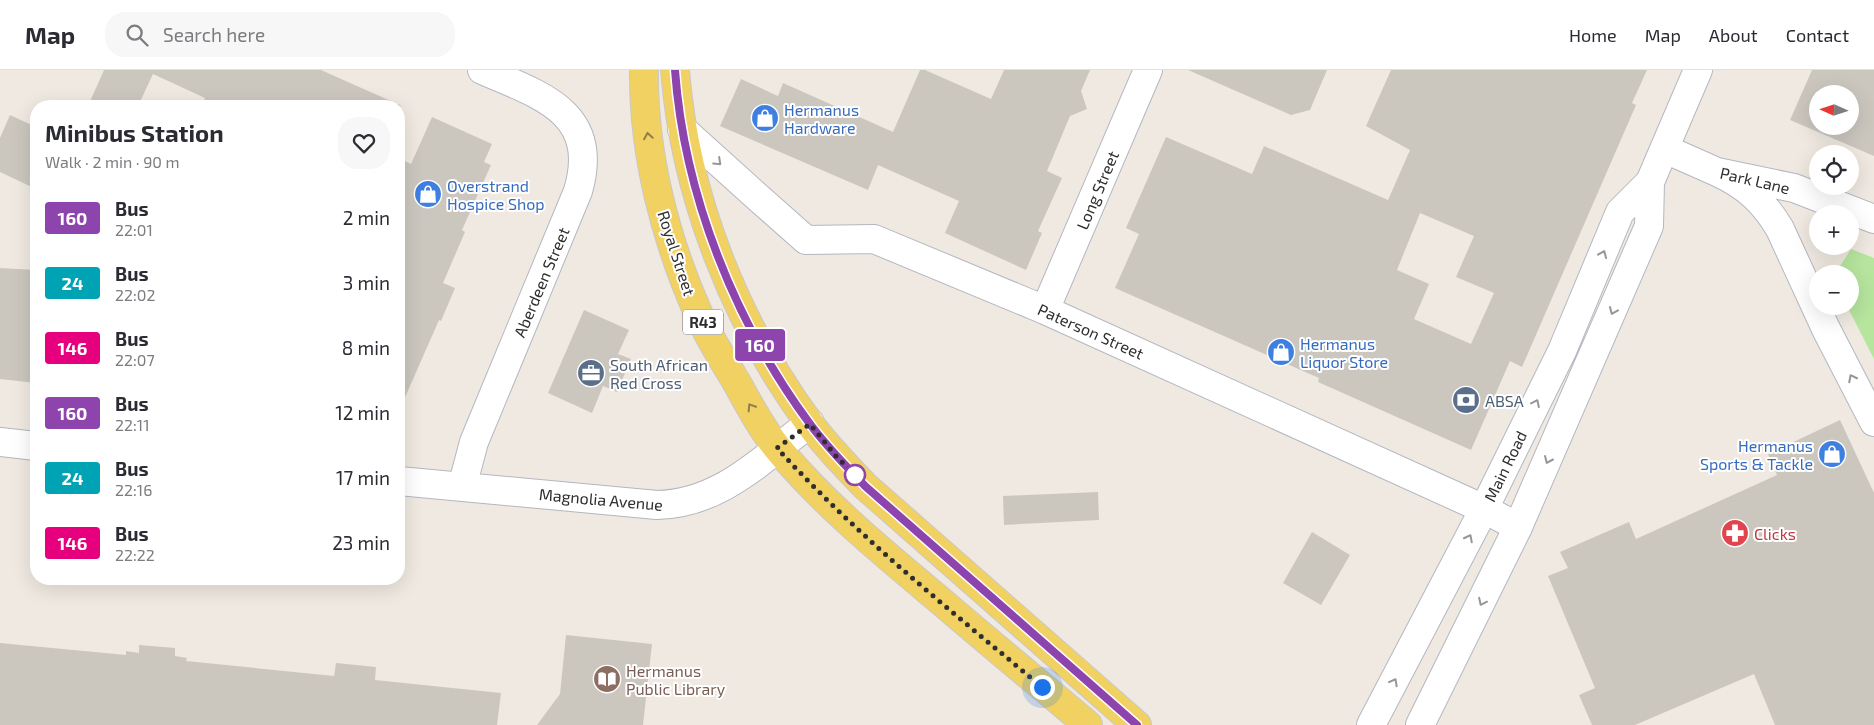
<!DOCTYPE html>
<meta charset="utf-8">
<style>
:root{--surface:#fff;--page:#f7f7f7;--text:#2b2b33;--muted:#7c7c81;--line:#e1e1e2}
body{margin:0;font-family:"Exo 2",sans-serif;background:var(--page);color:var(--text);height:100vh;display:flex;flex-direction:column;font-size:19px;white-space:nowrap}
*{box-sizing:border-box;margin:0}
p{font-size:16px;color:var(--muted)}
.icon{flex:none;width:28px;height:28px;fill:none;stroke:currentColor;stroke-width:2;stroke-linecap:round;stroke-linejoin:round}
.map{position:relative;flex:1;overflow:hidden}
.details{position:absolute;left:30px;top:30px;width:375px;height:485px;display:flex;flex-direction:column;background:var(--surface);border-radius:20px;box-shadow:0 5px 20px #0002}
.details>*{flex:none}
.badge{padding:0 10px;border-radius:4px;font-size:18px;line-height:32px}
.needle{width:32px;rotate:273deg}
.controls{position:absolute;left:1809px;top:15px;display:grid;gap:10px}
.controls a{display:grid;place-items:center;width:50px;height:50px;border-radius:50%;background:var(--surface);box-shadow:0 5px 20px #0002;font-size:25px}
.you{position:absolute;width:25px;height:25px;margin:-12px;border:4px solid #fff;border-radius:50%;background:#1a73e8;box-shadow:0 0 0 8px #1a73e833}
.map>.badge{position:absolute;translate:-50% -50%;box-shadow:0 0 0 2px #fff}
.round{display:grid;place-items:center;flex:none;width:52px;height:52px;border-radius:20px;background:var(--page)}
.overview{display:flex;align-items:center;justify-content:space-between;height:85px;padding:0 15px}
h1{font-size:24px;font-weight:700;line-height:38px}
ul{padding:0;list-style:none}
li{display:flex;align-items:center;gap:15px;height:65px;padding:0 15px}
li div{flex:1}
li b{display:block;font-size:19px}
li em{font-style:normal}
li .badge{min-width:55px;font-weight:700;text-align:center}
header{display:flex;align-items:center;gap:30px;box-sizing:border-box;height:70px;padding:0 25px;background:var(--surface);border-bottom:1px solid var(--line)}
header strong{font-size:24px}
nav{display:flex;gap:28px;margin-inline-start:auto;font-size:18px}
.search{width:350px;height:45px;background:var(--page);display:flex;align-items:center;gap:12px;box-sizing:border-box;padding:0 18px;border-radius:20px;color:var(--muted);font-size:19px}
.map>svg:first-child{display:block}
.green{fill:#b6e59e}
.building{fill:#cbc7bf;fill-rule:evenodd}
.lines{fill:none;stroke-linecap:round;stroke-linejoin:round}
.street-casing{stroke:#b4b7c1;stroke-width:30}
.secondary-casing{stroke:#b4b7c1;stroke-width:30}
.primary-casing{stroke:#c9c9c9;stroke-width:30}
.street{stroke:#fff;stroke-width:28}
.secondary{stroke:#fff;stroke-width:28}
.primary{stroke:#f2d163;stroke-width:28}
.oneway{stroke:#908048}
.oneway2{stroke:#969696}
.line-casing{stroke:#fff;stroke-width:11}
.line{stroke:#8e44ad;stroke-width:8}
.walk{stroke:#2e2e2e;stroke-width:5;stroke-dasharray:0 9}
.stop-dot{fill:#fff;stroke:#8e44ad;stroke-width:2.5}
.labels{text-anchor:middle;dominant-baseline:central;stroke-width:4;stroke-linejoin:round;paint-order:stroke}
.shield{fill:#fff;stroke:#6d6d6d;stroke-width:1}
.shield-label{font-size:15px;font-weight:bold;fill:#2e2e2e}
.shop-label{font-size:16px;fill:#366cbe;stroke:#fff;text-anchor:start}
.street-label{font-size:16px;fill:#2e2e2e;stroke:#fff}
.service-label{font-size:16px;fill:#4e5e75;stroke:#fff;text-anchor:start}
.health-label{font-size:16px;fill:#be3a42;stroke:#fff;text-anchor:start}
.education-label{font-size:16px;fill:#785e54;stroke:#fff;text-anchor:start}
</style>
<header>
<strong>Map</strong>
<div class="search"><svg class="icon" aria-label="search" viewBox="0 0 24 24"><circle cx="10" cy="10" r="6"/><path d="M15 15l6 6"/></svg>Search here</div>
<nav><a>Home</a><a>Map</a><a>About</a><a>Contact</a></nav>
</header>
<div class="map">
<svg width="1874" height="655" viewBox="0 0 1874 655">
<rect width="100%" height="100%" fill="#efe9e1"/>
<path class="green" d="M1851,179L1874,188V289L1847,236H1850V204H1835Z"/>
<path class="building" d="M104,0H321L402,36H201L205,28L153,4L138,36H88Z
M920,0H925L991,29L1004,0H1090L1081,21L1087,39L1070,46L1047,101L1062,108L1038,161L1042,163L1026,200L945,163L959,131L878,95L868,120L720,56L741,9L778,26L783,13L893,62Z
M1188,0H1327L1310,40L1291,45Z
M1391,0H1647L1632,33L1636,35L1522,297L1510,291L1471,380L1318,312L1319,308L1115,218L1139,164L1126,158L1166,67L1252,104L1264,76L1388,130L1410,80L1366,56ZM1420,143L1474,166L1456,207L1494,223L1471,274L1414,249L1429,214L1397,200Z
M1812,0H1874V86L1790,50ZM1818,24H1850V56H1818Z
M10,45L36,57V119L0,102V68Z
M432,47L492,74L484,92L491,95L462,160L465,162L443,213L455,218L441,251L439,250L399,341V88L411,94Z
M0,198L36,200V313L0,309Z
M584,240L629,260L618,284L631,289L617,322L603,316L592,343L548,323Z
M1840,350L1874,423V655H1775L1754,604L1635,655H1592L1579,625L1595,618L1548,506L1568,498L1560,482L1629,452L1636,469L1777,405L1768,384Z
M1098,422L1099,450L1004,455L1003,426Z
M1312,462L1350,485L1321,535L1283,513Z
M566,565L652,574L643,655H537L560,624Z
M0,573L126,585V581L139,583V575L175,578V586L187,588L186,591L334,606L336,593L376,597L375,610L501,623L497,655H0Z"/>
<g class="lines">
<g class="street-casing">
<path id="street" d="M682,59L763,132L806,170L874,169L1045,240L1484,439L1518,457
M1665,79L1717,102L1794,118L1874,149
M1717,102C1746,115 1764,132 1780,159L1826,259L1874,352
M1045,240L1148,0
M0,372L36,376
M399,411L657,435C720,434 762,389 810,353
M462,417L474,372L578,121C601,42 540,25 482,0"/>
</g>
<g class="secondary-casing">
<path id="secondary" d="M1371,655L1484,439L1562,281L1620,142L1650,112L1698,0
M1420,655L1518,457L1649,156L1650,112"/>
</g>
<g class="primary-casing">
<path id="primary" d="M644,0C643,83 665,169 699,245C709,268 724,291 737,313C749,335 763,361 779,380C825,435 881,481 936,527C986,570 1037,612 1088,655
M675,0C685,126 735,252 810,354C826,376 846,396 865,416L1137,655"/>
</g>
<use href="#street" class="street"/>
<use href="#secondary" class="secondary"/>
<use href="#primary" class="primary"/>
</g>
<defs><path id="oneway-chevron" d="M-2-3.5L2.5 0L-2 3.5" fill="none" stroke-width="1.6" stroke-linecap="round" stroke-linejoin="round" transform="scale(1.25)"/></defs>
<g class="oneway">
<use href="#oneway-chevron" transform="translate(648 66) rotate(-99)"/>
<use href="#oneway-chevron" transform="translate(751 337) rotate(-122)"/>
</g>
<g class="oneway2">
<use href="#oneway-chevron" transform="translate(718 92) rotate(43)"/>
<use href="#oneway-chevron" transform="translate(1603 184) rotate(-67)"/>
<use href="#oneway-chevron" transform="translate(1613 241) rotate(113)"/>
<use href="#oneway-chevron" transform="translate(1852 308) rotate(-117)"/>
<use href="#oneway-chevron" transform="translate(1536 333) rotate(-64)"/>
<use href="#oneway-chevron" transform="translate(1548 390) rotate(114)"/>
<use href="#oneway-chevron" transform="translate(1469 468) rotate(-63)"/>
<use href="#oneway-chevron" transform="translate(1482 532) rotate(116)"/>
<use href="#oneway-chevron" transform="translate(1394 612) rotate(-62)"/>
</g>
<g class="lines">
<g class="line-casing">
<path id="line" d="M675,0C684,125 735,253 810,354C826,376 846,396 865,416L1137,655"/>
</g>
<use href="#line" class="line"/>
<path class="walk" d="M855,405L836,386L810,354L777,378C858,467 950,540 1042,617"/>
</g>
<defs>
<g id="shop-disc" transform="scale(1.4375)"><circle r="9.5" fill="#3f7fe0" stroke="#fff"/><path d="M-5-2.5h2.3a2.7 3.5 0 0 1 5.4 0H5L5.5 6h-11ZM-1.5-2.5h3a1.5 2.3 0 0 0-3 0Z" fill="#fff"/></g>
<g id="office-disc" transform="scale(1.4375)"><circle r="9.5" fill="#5c6f8a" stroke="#fff"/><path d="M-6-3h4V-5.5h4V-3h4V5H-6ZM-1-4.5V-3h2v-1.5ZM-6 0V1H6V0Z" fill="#fff"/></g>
<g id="bank-disc" transform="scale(1.4375)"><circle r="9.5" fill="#5c6f8a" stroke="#fff"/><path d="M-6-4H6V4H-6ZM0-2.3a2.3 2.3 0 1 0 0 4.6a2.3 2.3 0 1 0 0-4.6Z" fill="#fff"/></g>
<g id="pharmacy-disc" transform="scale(1.4375)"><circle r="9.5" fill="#e0444e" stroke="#fff"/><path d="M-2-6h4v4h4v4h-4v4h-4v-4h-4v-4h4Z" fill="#fff"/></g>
<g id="library-disc" transform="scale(1.4375)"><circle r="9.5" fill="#8d6e63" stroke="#fff"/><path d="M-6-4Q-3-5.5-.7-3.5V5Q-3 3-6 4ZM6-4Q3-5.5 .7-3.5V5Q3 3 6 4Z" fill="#fff"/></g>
</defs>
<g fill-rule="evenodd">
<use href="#shop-disc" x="765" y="48"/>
<use href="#shop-disc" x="428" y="124"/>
<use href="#shop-disc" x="1281" y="282"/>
<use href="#office-disc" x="591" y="303"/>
<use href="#bank-disc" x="1466" y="330"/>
<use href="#shop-disc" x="1832" y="384"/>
<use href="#pharmacy-disc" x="1735" y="463"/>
<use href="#library-disc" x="607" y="609"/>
</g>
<circle class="stop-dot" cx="855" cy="405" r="10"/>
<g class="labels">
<rect class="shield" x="683" y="239.5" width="40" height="25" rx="4"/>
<g class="shield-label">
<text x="703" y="252">R43</text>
</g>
<g class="shop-label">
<text x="784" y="39">Hermanus<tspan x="784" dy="18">Hardware</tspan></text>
<text x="447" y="115">Overstrand<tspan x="447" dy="18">Hospice Shop</tspan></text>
<text x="1300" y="273">Hermanus<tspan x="1300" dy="18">Liquor Store</tspan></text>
<text x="1813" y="375" text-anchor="end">Hermanus<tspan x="1813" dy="18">Sports &amp; Tackle</tspan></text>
</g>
<g class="street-label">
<text transform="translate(1755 110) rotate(13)">Park Lane</text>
<text transform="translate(1097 120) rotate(-67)">Long Street</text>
<text transform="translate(677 183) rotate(72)">Royal Street</text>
<text transform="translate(541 212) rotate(-67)">Aberdeen Street</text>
<text transform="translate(1091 261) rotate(24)">Paterson Street</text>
<text transform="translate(1505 396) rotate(-64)">Main Road</text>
<text transform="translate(601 429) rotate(5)">Magnolia Avenue</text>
</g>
<g class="service-label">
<text x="610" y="294">South African<tspan x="610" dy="18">Red Cross</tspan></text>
<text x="1485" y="330">ABSA</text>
</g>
<g class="health-label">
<text x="1754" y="463">Clicks</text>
</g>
<g class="education-label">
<text x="626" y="600">Hermanus<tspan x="626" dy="18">Public Library</tspan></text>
</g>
</g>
</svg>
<div class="controls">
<a><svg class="needle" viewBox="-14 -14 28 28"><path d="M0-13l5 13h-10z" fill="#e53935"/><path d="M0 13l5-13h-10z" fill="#7c7c81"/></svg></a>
<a><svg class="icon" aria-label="locate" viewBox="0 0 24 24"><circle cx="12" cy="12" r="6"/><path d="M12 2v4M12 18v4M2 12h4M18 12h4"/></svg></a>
<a>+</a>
<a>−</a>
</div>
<div class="you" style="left:1042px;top:617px"></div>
<b class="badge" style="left:760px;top:275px;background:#8e44ad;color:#fff">160</b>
<section class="details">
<div class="overview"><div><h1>Minibus Station</h1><p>Walk · 2 min · 90 m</p></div><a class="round"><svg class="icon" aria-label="heart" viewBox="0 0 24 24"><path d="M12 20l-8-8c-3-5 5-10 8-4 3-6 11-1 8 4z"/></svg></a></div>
<ul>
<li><span class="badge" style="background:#8e44ad;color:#fff">160</span><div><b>Bus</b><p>22:01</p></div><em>2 min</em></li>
<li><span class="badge" style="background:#00a3b4;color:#fff">24</span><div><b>Bus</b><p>22:02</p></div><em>3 min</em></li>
<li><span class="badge" style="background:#e6007e;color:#fff">146</span><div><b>Bus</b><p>22:07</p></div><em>8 min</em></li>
<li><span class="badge" style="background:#8e44ad;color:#fff">160</span><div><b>Bus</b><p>22:11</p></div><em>12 min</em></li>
<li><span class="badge" style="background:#00a3b4;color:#fff">24</span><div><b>Bus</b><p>22:16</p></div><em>17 min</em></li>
<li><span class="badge" style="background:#e6007e;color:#fff">146</span><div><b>Bus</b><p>22:22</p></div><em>23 min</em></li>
</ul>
</section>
</div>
